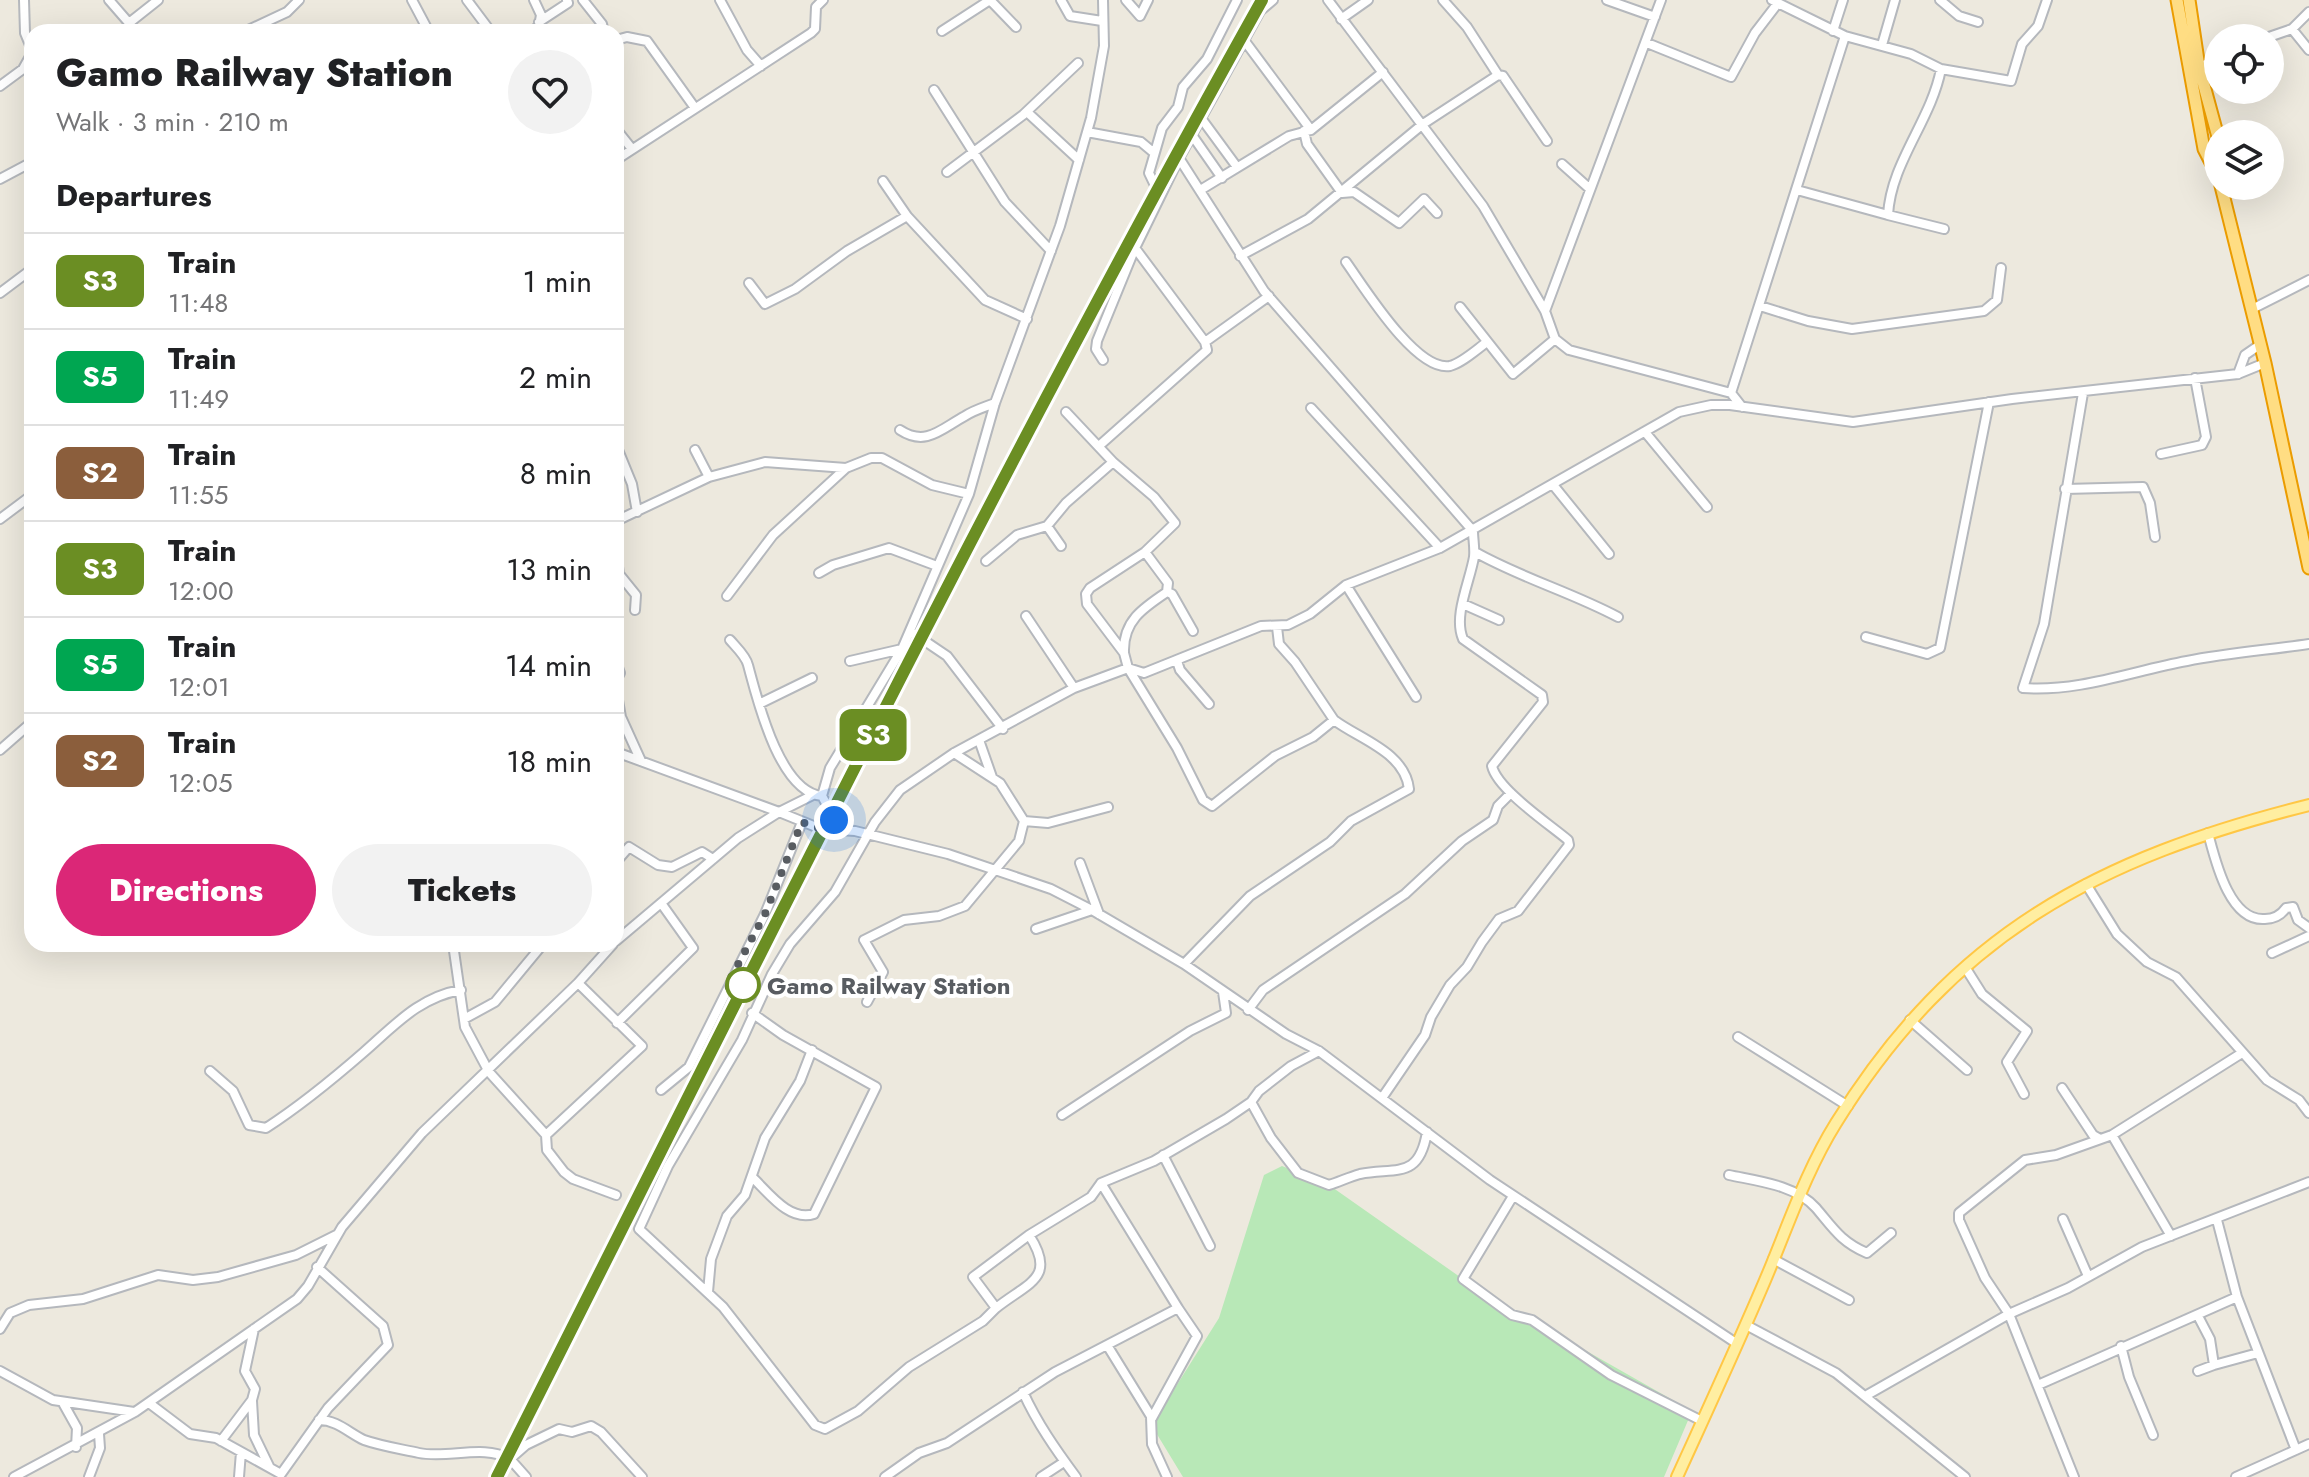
<!DOCTYPE html>
<meta charset="utf-8">
<style>
:root{--surface:#fff;--page:#f2f2f2;--text:#202124;--muted:#757577;--line:#e0e0e0;--accent:#db2777}
body{margin:0;font-family:Jost,sans-serif;background:var(--page);color:var(--text);height:100vh;display:flex;flex-direction:column;font-size:30px;white-space:nowrap}
*{box-sizing:border-box;margin:0}
p{font-size:26px;color:var(--muted)}
.icon{flex:none;width:44px;height:44px;fill:none;stroke:currentColor;stroke-width:2;stroke-linecap:round;stroke-linejoin:round}
.map{position:relative;flex:1;overflow:hidden}
.sheet{position:absolute;left:24px;top:24px;width:600px;height:928px;display:flex;flex-direction:column;background:var(--surface);border-radius:24px;box-shadow:0 8px 32px #0002}
.sheet>*{flex:none}
.badge{padding:0 16px;border-radius:12px;font-size:28px;line-height:52px}
.buttons{position:absolute;left:2204px;top:24px;display:grid;gap:16px}
.buttons a{display:grid;place-items:center;width:80px;height:80px;border-radius:50%;background:var(--surface);box-shadow:0 8px 32px #0002;font-size:40px}
.you{position:absolute;width:40px;height:40px;margin:-20px;border:6px solid #fff;border-radius:50%;background:#1a73e8;box-shadow:0 0 0 12px #1a73e833}
.map>.badge{position:absolute;translate:-50% -50%;box-shadow:0 0 0 4px #fff}
h2{padding:0 32px;font-size:30px;line-height:72px}
.round{display:grid;place-items:center;flex:none;width:84px;height:84px;border-radius:42px;background:var(--page)}
.headline{display:flex;align-items:center;justify-content:space-between;height:136px;padding:0 32px}
h1{font-size:38px;font-weight:800;line-height:60px}
.action{display:flex;gap:16px;margin-top:auto;padding:16px 32px}
.action a{flex:1;height:92px;border-radius:48px;background:var(--accent);color:#fff;font-size:32px;font-weight:800;line-height:92px;text-align:center}
.action a+a{background:var(--page);color:var(--text)}
ul{padding:0;list-style:none}
li{display:flex;align-items:center;gap:24px;height:96px;padding:0 32px;border-top:2px solid var(--line)}
li div{flex:1}
li b{display:block;font-size:30px}
li em{font-style:normal}
li .badge{min-width:88px;font-weight:700;text-align:center}
.map>svg:first-child{display:block}
.green{fill:#b8e8b7}
.lines{fill:none;stroke-linecap:round;stroke-linejoin:round}
.minor-casing{stroke:#b5b8bd;stroke-width:12}
.major-casing{stroke:#ffc745;stroke-width:14}
.highway-casing{stroke:#eb9c00;stroke-width:15}
.minor{stroke:#fff;stroke-width:8}
.major{stroke:#ffeea1;stroke-width:10}
.highway{stroke:#ffdd83;stroke-width:11}
.rail{stroke:#b3b4b4;stroke-width:2;stroke-dasharray:2 10;stroke-linecap:butt}
.line-casing{stroke:#fff;stroke-width:18}
.line{stroke:#6b8e23;stroke-width:12}
.walk{stroke:#585c61;stroke-width:8;stroke-dasharray:0 14.4}
.stop-dot{fill:#fff;stroke:#6b8e23;stroke-width:4}
.labels{text-anchor:middle;dominant-baseline:central;stroke-width:8;stroke-linejoin:round;paint-order:stroke}
.stop-label{font-size:24px;font-weight:bold;fill:#585c61;stroke:#fff;text-anchor:start}
</style>
<div class="map">
<svg width="2309" height="1477" viewBox="0 0 2309 1477">
<rect width="100%" height="100%" fill="#ede9de"/>
<path class="green" d="M1282,1166L1329,1185L1517,1317L1532,1320L1692,1411L1664,1477H1183L1155,1431L1156,1418L1219,1318L1264,1175Z"/>
<g class="lines">
<g class="minor-casing">
<path id="minor" d="M24,0L25,33L32,50
M109,0L129,23L158,0
M412,0L429,32
M467,0L491,32
M583,0L602,24L604,32
M720,0L747,50L761,66
M990,0L1016,27
M1061,0L1070,16L1102,21
M1126,0L1140,16L1148,0
M1328,0L1483,206L1545,311L1555,339L1569,350L1731,393L1742,407
M1443,0L1467,27L1498,75
M1607,0L1655,17
M1772,0L1845,36L1911,54L1941,69L2011,81L2022,44L2038,26L2047,0
M1940,0L1959,16L1978,22
M1341,19L1368,0
M539,22L568,3L567,0
M2292,29L2309,50
M942,31L990,0
M1833,31L1843,0
M244,32L287,12L299,0
M531,32L539,26L541,15L534,0
M2266,38L2292,29L2309,12
M616,40L627,37L647,41L695,108
M1244,40L1311,130
M1647,43L1731,77L1755,33L1778,3
M1882,45L1895,0
M2199,67L2218,59
M0,86L23,69L32,53
M934,90L1005,202L1051,251
M1027,112L1079,160
M1201,118L1237,167
M616,129L632,149
M1304,131L1307,144L1342,193L1354,192L1399,223L1424,199L1437,213
M1087,132L1141,142L1153,152
M1192,135L1222,178
M1179,158L1264,291L1473,531C1473,539 1475,548 1474,557C1470,581 1453,616 1463,639L1542,695L1543,702L1492,766C1497,789 1549,824 1568,840L1569,845L1518,911L1499,919L1482,942L1467,967L1450,985L1431,1017L1425,1035L1382,1098
M616,160L811,33L815,29L816,7L823,0
M1562,164L1590,189
M947,172L1023,115L1078,63
M0,179L32,162
M883,181L907,216
M1202,189L1289,136L1311,130L1383,72
M1797,190L1888,215C1891,162 1931,121 1941,69
M1160,196L1149,173L1162,128L1178,107L1183,87L1207,59L1237,0
M1888,215L1944,229
M1240,256L1308,219L1423,124L1498,75L1503,76L1547,141
M1346,262C1364,287 1416,372 1450,366C1462,363 1476,350 1487,342
M749,283L765,304L795,289L847,251L907,216L985,300L1027,319
M0,293L32,269
M1269,296L1205,342L1135,248L1179,158L1260,11L1273,0
M1760,306L1808,321L1852,329L1984,311L1997,300L2001,268
M1460,307L1513,374L1555,339
M2252,309L2309,280
M1545,311L1661,0
M1103,360L1096,349L1097,341L1135,248
M2238,374L2245,355L2261,344
M1731,393L1845,36
M2083,393L2044,624L2023,688C2080,692 2132,671 2187,661C2227,653 2268,650 2309,644
M1311,408L1440,548
M1066,412L1113,462L1154,497L1175,523L1145,552L1090,588L1086,594L1087,604L1124,653L1128,668L1177,748L1203,800L1212,806L1275,756L1313,737L1334,720L1295,662L1279,644L1277,627
M900,430C926,447 941,429 965,416C974,410 985,407 995,403
M1645,432L1707,507
M616,445L632,484L637,512
M1100,445L1207,350L1205,342
M695,450L709,477
M2161,454L2202,445L2206,437L2195,378
M1554,486L1609,554
M2065,489L2143,487L2150,503L2155,537
M0,519L32,495
M616,521L709,477L765,462L846,468L871,458H882L932,485L969,494
M1047,526L1061,546
M616,552L619,574L636,595L635,610
M1145,552L1168,583L1167,592L1172,594L1193,631
M1475,552C1521,578 1571,592 1618,617
M986,561L1017,535L1047,526L1066,503L1113,462
M819,573L833,565L889,548L937,566
M1346,585L1416,697
M727,596L773,535L846,468
M1463,604L1499,620
M1026,616L1074,688
M910,631L947,656L1003,729
M1866,637L1927,654L1940,648L1989,402
M730,640C736,647 746,656 748,665C757,698 779,792 822,796L840,829
M1124,652C1123,621 1143,608 1167,592
M850,661L902,649
M1177,661L1180,670L1209,704
M616,662L620,673L616,680
M616,689L621,717L641,761
M759,704L812,678
M979,740L992,777
M0,750L32,722
M616,752L779,812L813,795
M954,753L1000,783L1024,821
M822,796L830,768L902,649L969,494L995,403L1060,226L1091,118L1104,46L1103,0
M2208,833C2215,859 2229,922 2265,919C2274,919 2281,915 2286,908L2293,907L2298,920L2309,928
M616,862L629,847L658,865L672,867L702,852L713,859
M1080,863L1099,914
M2086,884L2117,934L2147,962L2176,977L2267,1080L2299,1100L2309,1113
M1036,929L1092,910
M616,941L738,838L779,812L821,829L855,831L948,854L1051,889L1092,910L1184,964L1286,1034L1319,1051L1490,1180L1736,1343
M453,944L465,1027L489,1072L546,1135L547,1150L564,1172L573,1179L616,1195
M2272,953L2309,936
M1184,964L1250,896L1330,842L1351,821L1409,789C1405,752 1359,739 1334,720
M1965,967L1982,994L2027,1031L2007,1062L2024,1094
M867,1002L883,972L864,940L904,920L939,916L965,906L1019,841L1024,821L1048,823L1108,807
M1248,1010L1263,990L1405,894L1462,841L1493,820L1498,806L1511,793
M464,1019L495,1002L543,944
M1910,1020L1967,1070
M617,1023L693,948L661,903
M1738,1037L1848,1106
M210,1071L233,1091L249,1125L266,1128C300,1106 333,1079 364,1052C394,1026 419,997 461,990
M2062,1088L2093,1135L2100,1139
M661,1090L689,1067L765,914L802,822
M1251,1102L1271,1138L1298,1173L1329,1185C1339,1182 1349,1177 1360,1174C1396,1167 1419,1180 1427,1132
M1062,1115L1190,1031L1226,1013L1223,992
M546,1135L642,1046L578,983
M2112,1135L2171,1236
M1163,1155L1210,1246
M1729,1175C1757,1181 1796,1185 1816,1208C1833,1228 1841,1242 1867,1253L1891,1233
M752,1177C768,1192 789,1222 814,1214L876,1087L783,1035L752,1013
M1513,1196L1463,1279L1512,1315L1532,1320L1611,1375L1702,1421
M2063,1219L2088,1276
M2217,1220L2237,1297L2296,1450
M1029,1235C1057,1278 1029,1282 996,1308L973,1277L1029,1235L1091,1197L1101,1183L1154,1161L1226,1119L1251,1102L1259,1091L1291,1066L1319,1051
M1773,1259L1849,1300
M708,1292L711,1259L727,1216L745,1195L765,1138L800,1081L812,1050
M996,1308L983,1321L909,1367L858,1411L825,1429L815,1425L723,1307L639,1229L668,1166L742,1040L772,974L790,944L835,892L875,822L900,790L954,753L1074,688L1128,668L1144,673L1261,626L1288,625L1310,614L1346,585L1440,548L1679,412L1711,405H1730L1853,422L2012,399L2238,374L2265,363
M2198,1316L2210,1339L2214,1365L2258,1353
M1746,1325L1836,1373L1965,1477
M0,1329L10,1313L29,1305L83,1299L158,1275L193,1280L218,1277L296,1255L336,1235
M1107,1345L1152,1418L1197,1336L1178,1308
M2121,1346L2129,1377L2153,1435
M0,1371L53,1400L134,1412
M2198,1371L2214,1365
M2038,1385L2237,1297
M1023,1392C1037,1423 1056,1450 1076,1477
M1867,1395L2009,1314L2068,1288L2142,1247L2309,1182
M252,1401L254,1435L269,1466
M63,1403L77,1428L76,1447
M149,1403L190,1434L216,1438L281,1474L328,1408L388,1345L383,1326L317,1267
M1151,1417L1152,1444L1167,1477
M319,1420C337,1420 349,1433 364,1440C381,1446 401,1449 419,1453C448,1459 484,1444 510,1459L526,1445L559,1429L572,1432L591,1426L601,1432L642,1477
M221,1441L252,1400L255,1389L245,1371L254,1329
M510,1459L526,1477
M14,1477L135,1412L297,1299L308,1286L342,1227L422,1133L578,983L613,944
M89,1477L100,1448L99,1434
M239,1477L241,1452
M885,1477L919,1453L947,1443L1055,1372L1178,1308L1101,1183
M1041,1477L1064,1462
M2074,1477L2009,1314L1985,1278L1959,1220V1213L2025,1160L2056,1155L2112,1135L2242,1053
M2236,1477L2309,1444"/>
</g>
<g class="major-casing">
<path id="major" d="M1677,1477C1707,1411 1738,1344 1766,1278C1788,1226 1806,1171 1836,1123C1954,933 2098,858 2309,805"/>
</g>
<g class="highway-casing">
<path id="highway" d="M2177,0L2204,149L2218,176
M2189,0L2199,67L2218,137
M2221,186L2265,363L2309,568"/>
</g>
<use href="#minor" class="minor"/>
<use href="#major" class="major"/>
<use href="#highway" class="highway"/>
<path class="rail" d="M497,1477C747,982 991,484 1262,0"/>
</g>
<g class="lines">
<g class="line-casing">
<path id="line" d="M497,1477C747,982 991,484 1262,0"/>
</g>
<use href="#line" class="line"/>
<path class="walk" d="M743,985L726,987L765,914L802,822L821,829H840L834,820"/>
</g>
<circle class="stop-dot" cx="743" cy="985" r="16"/>
<g class="labels">
<g class="stop-label">
<text x="767" y="985">Gamo Railway Station</text>
</g>
</g>
</svg>
<div class="buttons">
<a><svg class="icon" aria-label="locate" viewBox="0 0 24 24"><circle cx="12" cy="12" r="6"/><path d="M12 2v4M12 18v4M2 12h4M18 12h4"/></svg></a>
<a><svg class="icon" aria-label="layers" viewBox="0 0 24 24"><path d="M12 4l9 5-9 5-9-5zM3 14l9 5 9-5"/></svg></a>
</div>
<div class="you" style="left:834px;top:820px"></div>
<b class="badge" style="left:873px;top:735px;background:#6b8e23;color:#fff">S3</b>
<section class="sheet">
<div class="headline"><div><h1>Gamo Railway Station</h1><p>Walk · 3 min · 210 m</p></div><a class="round"><svg class="icon" aria-label="heart" viewBox="0 0 24 24"><path d="M12 20l-8-8c-3-5 5-10 8-4 3-6 11-1 8 4z"/></svg></a></div>
<h2>Departures</h2>
<ul>
<li><span class="badge" style="background:#6b8e23;color:#fff">S3</span><div><b>Train</b><p>11:48</p></div><em>1 min</em></li>
<li><span class="badge" style="background:#00a651;color:#fff">S5</span><div><b>Train</b><p>11:49</p></div><em>2 min</em></li>
<li><span class="badge" style="background:#8b5e3c;color:#fff">S2</span><div><b>Train</b><p>11:55</p></div><em>8 min</em></li>
<li><span class="badge" style="background:#6b8e23;color:#fff">S3</span><div><b>Train</b><p>12:00</p></div><em>13 min</em></li>
<li><span class="badge" style="background:#00a651;color:#fff">S5</span><div><b>Train</b><p>12:01</p></div><em>14 min</em></li>
<li><span class="badge" style="background:#8b5e3c;color:#fff">S2</span><div><b>Train</b><p>12:05</p></div><em>18 min</em></li>
</ul>
<div class="action"><a>Directions</a><a>Tickets</a></div>
</section>
</div>
